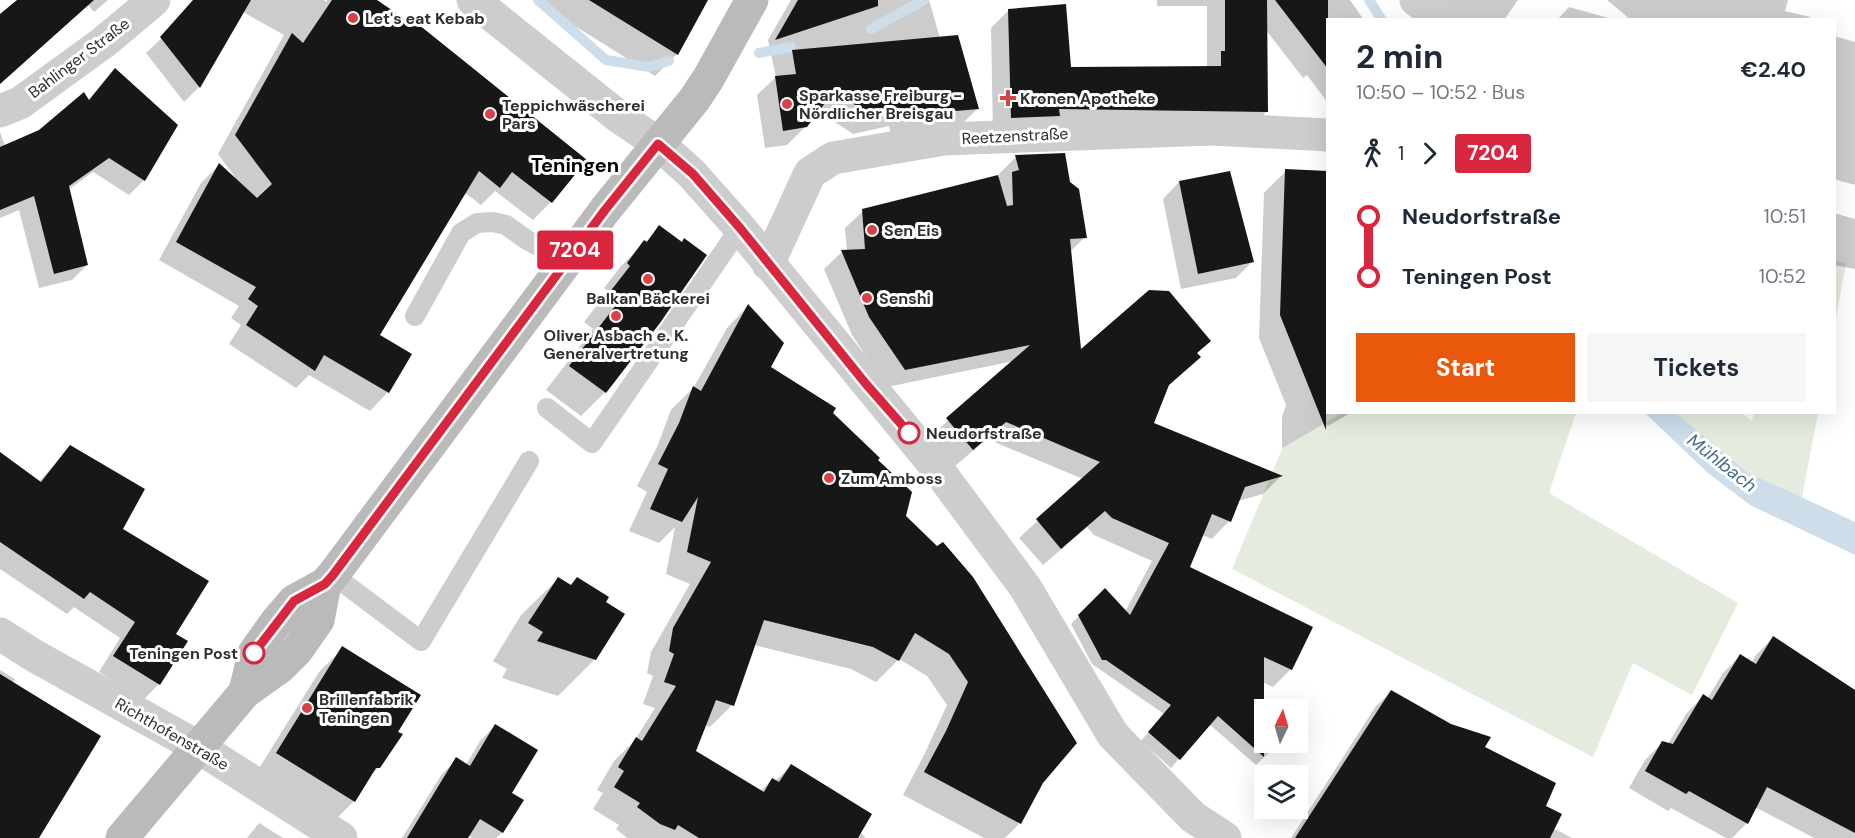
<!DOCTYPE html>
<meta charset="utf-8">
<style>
:root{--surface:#fff;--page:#f6f6f7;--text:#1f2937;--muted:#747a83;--accent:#ea580c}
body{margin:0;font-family:"DM Sans",sans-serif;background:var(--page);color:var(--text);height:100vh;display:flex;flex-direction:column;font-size:22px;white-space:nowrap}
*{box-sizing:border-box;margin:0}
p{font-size:20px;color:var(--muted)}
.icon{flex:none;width:33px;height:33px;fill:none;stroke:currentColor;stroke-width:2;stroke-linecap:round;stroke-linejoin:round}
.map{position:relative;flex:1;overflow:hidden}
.side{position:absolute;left:1326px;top:18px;width:510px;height:396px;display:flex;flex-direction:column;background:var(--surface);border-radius:0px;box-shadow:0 6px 24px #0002}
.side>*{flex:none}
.badge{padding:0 12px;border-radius:4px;font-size:21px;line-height:39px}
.needle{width:39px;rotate:5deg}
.controls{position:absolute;left:1254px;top:699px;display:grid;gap:12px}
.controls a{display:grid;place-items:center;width:54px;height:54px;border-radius:0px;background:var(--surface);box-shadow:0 6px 24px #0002;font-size:30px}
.map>.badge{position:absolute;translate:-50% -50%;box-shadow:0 0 0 3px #fff}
.legs{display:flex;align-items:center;gap:9px;height:66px;padding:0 30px;font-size:20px}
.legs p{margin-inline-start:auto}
.overview{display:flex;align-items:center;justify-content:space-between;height:102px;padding:0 30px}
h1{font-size:33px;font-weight:700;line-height:45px}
.action{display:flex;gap:12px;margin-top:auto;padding:12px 30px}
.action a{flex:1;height:69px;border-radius:0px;background:var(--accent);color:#fff;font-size:24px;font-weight:700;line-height:69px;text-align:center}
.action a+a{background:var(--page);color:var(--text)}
ul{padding:0 30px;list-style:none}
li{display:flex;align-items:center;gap:21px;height:60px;font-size:22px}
li i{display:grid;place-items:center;width:9px;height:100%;margin:0 8px;background:currentColor}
li i::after{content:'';width:15px;height:15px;margin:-8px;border:4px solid;border-radius:50%;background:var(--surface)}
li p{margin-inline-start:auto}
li:first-child i{background:linear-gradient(#0000 50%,currentColor 0)}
li:last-child i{background:linear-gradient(currentColor 50%,#0000 0)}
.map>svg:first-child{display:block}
.green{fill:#e5ecdf}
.water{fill:#cddeea}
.shadow{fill:#0003}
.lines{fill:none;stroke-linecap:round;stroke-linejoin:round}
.stream{stroke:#cddeea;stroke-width:10}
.building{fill:#171717}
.service{stroke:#cdcdcd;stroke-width:20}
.minor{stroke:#cdcdcd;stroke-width:33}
.secondary{stroke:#bababa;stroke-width:33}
.line-1-casing{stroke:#fff;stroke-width:14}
.line-1{stroke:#d7263d;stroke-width:9}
.poi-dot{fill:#d84146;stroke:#fff;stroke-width:2}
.stop-1-dot{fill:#fff;stroke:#d7263d;stroke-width:3}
.labels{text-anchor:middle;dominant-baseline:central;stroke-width:6;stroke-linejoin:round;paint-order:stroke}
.poi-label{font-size:16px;font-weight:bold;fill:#303030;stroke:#fff;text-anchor:start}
.street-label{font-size:16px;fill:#303030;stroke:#fff}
.stop-label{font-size:16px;font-weight:bold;fill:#303030;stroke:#fff;text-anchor:start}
.water-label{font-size:18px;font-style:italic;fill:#446d8c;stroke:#fff}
.quarter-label{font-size:20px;font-weight:bold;fill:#000;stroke:#fff}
</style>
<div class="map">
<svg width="1855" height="838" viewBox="0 0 1855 838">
<rect width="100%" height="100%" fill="#fff"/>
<path class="green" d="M1835,260L1846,263L1835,323L1834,260Z
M1342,413H1576L1549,493L1738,603L1692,695L1633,663L1593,757L1232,569L1283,447Z
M1676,413H1742L1752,421L1754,413H1818L1802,498L1747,472Z"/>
<path class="water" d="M1645,413H1676L1747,472L1855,522V555L1750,505L1708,473Z"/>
<path class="shadow" d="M18,0H108L94,12L88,5L0,84V15Z
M202,0H324L326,2L327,0H374L551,202L533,220L495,191L481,205L464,192L378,336L388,392L370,411L309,375L296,388L229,344L241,325L231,318L239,306L159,260L201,183L219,165L234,178L235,177L218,154L284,35L243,12L198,88L184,102L146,53Z
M533,0H706L677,54L655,76Z
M791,0H929L940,38L977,109L959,127L890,132L889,126L853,134L818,111L806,126L787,145L765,148L757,95L776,77L768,40Z
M1157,0H1350L1364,20H1328V103L1307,75L1303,78L1266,30L1267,111L1248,130L993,135L991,28L1009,10L1070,69L1207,68V6H1157Z
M1443,0H1518L1504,20H1447Z
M1607,0H1788L1785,11L1810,17L1809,20H1631Z
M1569,7L1616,20H1557Z
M1834,36L1855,42V160L1834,155Z
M115,70L144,180L129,195L93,172L68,190L87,265L72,280L39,288L19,210L0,218V132L5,146L40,132L88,101Z
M1016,157L1069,183L1085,237L1070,252L1080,352L1209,341L1196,354L1199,357L1167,387L1152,424L1280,477L1263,494L1238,501L1229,521L1212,539L1202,535L1188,568L1291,669L1273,687L1172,640L1264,718V742H1280L1256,765L1209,724L1171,768L1141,741L1164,714L1092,664L1071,624L1105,590L1125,612L1152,561L1094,535L1087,527L1043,565L1019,538L1083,479L987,439L955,466L930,437L1014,361L887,387L852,335L824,269L842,252H847L845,228L863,211L999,177V174Z
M1286,171L1328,173V412H1352L1328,426L1325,423L1282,448V417L1286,405L1259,338L1264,193Z
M1179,182L1253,261L1236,278L1181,289L1163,199Z
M1834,213L1855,219V269L1834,265Z
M660,227L605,392L581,416L546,390L593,329L584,322L608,291L604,288L621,266Z
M748,306L769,368L831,413L876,460L1042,782L1020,823L1005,838H984L903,795L924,755L947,705L927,676L899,659L876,682L851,669L754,645L732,705L710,727L704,725L694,751L761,791L772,779L775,781L791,766L866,838H627L616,829L619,825L593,809L603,793L597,790L614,761L635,740L655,708L643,704L653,676L647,673L651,652L690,584L666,574L675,527L659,543L629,531L647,492L637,486L657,447L671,410L694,387L727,328Z
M70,447L121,529L174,634L159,684L143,700L99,672L120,638L74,607L67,614L0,569V459L39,482Z
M558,579L570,586L577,579L595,659L558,696L502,678L507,669L493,661L521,615Z
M1773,638L1855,691V838H1814L1755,807L1747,823L1732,838H1726L1671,808L1668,811L1629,788L1645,760L1663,742L1668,744L1686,714L1703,696L1707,699L1723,673L1740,656L1751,663L1756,655Z
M343,648L396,732L379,767L367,779L354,801L330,825L253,778L319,672Z
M0,670L15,679L13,683L37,838H0Z
M1391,692L1483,748L1544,806L1553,828L1572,838H1291L1376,706Z
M495,726L510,793L522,800L502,833L496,838H472L468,835L466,838H402L442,774L457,759L466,765L480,741Z
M259,823L283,838H247Z"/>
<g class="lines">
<path class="stream" d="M538,0L606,60L649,67L669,61
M1369,0L1382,20
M871,29L924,0
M759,53L791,47"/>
</g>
<path class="building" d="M17,0H94L0,84V14Z
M193,0H251L200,88L160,37Z
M332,0H377L405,19L408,16L587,160L552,203L512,172L500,188L479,171L380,335L412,354L389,393L324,355L315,371L246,325L258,306L248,299L256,287L176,242L219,163L257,198L272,184L235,135L292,33L303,43Z
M589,0H708L678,55Z
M798,0H878V6L775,40Z
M1225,0H1267L1268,112L1059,109L1060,116L1011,118L1008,9L1066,4L1071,67L1221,66V51H1225Z
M1275,0H1328V69Z
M958,35L979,109L908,115L907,108L872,116L834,91L807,127L783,131L775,76L796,74L792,50Z
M115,68L178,125L145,181L109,158L69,186L88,265L54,274L34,196L0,210V147L39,130L84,92L89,100Z
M1065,153L1070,182L1079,189L1087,238L1070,239L1081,349L1149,290L1169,291L1211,341L1197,353L1201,357L1169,385L1154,423L1283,476L1245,487L1231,522L1212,514L1190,567L1313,627L1292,670L1264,657V757L1218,716L1180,760L1148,732L1171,705L1106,660H1102L1078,615L1105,588L1130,615L1169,543L1112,518L1105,511L1061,549L1036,519L1100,462L1006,422L973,450L946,418L1030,345L905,370L869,317L841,250L865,249L862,209L998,175L1007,206L1013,205L1012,172L1019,170L1015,155Z
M1285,169L1328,171L1326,430L1280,315Z
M1230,171L1254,262L1198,274L1179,181Z
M659,225L682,242L684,238L707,255L660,323L606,393L569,366L616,305L606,297L630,266L627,263L644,240L647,242Z
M748,304L784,343L771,367L836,408L833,413L880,458L878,460L912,492L906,516L937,546L943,542L973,577L1077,743L1043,783L1021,824L924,772L946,731L968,682L949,654L915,633L899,661L873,647L764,620L734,706L716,700L696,751L764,792L772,778L779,782L791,764L872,814L858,838H699L678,825L675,830L660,824L637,807L640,803L614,787L624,771L618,767L636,737L642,741L676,686L664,682L674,654L669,651L673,628L711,562L687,552L698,497L682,522L650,509L668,469L658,464L679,423L693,386L701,391Z
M70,445L145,489L123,529L209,581L176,634L188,641L160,685L113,656L135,622L90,592L84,599L0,542V452L41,482Z
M558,577L571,585L577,577L609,597L606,602L625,614L596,660L537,641L543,632L528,623Z
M1773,636L1855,690V833L1767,787L1748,824L1689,791L1686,794L1645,771L1662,741L1673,744L1703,694L1712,700L1740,654L1756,664Z
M342,646L421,695L398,732L403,734L380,768H376L355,802L276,753Z
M0,674L101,736L39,838H0Z
M1391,690L1451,724L1491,737L1485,747L1556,783L1546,806L1562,814L1550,838H1295Z
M495,724L538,750L512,793L524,800L503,833L480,819L468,838H407L456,757L470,766Z"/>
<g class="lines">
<path class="service" d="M415,316L461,233L477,223L493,222L506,225L527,240L567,262
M547,408L592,443L740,228
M333,575L421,641L529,461"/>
<path class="minor" d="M473,0L619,117L659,144L692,174L740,228L936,467L1025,587L1113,735L1193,817L1225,838
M1416,0L1443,20
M0,111L20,103L104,42L154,0
M1834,162L1855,168
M768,264L810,173L833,158L944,139L1212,129L1328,135
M0,634L33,655L198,747L341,838"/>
<path class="secondary" d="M245,692L254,653L276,622L294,601L325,584L333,575L605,210L694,100L708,79L752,0
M122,838L245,692L280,667L297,650L318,620L325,584"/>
</g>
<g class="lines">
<g class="line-1-casing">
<path id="line-1" d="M254,653L294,601L325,584L333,575L605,210L658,144L693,174L740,228L866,384L909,433"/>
</g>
<use href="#line-1" class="line-1"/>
</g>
<g class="poi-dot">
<circle cx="353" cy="18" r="6"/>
<path d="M1005 89h6v6h6v6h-6v6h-6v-6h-6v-6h6z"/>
<circle cx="787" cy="104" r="6"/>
<circle cx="490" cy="114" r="6"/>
<circle cx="872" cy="230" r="6"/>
<circle cx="648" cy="279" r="6"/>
<circle cx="867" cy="298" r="6"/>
<circle cx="616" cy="316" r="6"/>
<circle cx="829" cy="478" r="6"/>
<circle cx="307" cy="708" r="6"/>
</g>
<g class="stop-1-dot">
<circle cx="909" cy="433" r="10"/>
<circle cx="254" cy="653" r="10"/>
</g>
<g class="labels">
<g class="poi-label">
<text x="365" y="18">Let's eat Kebab</text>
<text x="799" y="95">Sparkasse Freiburg -<tspan x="799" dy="18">Nördlicher Breisgau</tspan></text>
<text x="1020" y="98">Kronen Apotheke</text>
<text x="502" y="105">Teppichwäscherei<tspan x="502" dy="18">Pars</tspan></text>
<text x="884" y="230">Sen Eis</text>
<text x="648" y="298" text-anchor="middle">Balkan Bäckerei</text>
<text x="879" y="298">Senshi</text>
<text x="616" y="335" text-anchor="middle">Oliver Asbach e. K.<tspan x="616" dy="18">Generalvertretung</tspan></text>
<text x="841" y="478">Zum Amboss</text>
<text x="319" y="699">Brillenfabrik<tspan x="319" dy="18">Teningen</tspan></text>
</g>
<g class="street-label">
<text transform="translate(79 58) rotate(-37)">Bahlinger Straße</text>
<text transform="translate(1015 136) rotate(-3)">Reetzenstraße</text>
<text transform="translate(172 734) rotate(30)">Richthofenstraße</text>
</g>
<g class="stop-label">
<text x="926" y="433">Neudorfstraße</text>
<text x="238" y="653" text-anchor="end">Teningen Post</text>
</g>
<g class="water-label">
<text transform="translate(1722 463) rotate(38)">Mühlbach</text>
</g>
<g class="quarter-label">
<text x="575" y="165">Teningen</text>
</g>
</g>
</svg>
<div class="controls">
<a><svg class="needle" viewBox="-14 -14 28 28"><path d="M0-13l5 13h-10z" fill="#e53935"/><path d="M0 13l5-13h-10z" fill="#747a83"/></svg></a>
<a><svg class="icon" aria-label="layers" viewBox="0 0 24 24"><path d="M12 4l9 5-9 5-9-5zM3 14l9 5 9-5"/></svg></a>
</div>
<b class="badge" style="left:575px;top:250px;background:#d7263d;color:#fff">7204</b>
<section class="side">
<div class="overview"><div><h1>2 min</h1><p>10:50 – 10:52 · Bus</p></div><b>€2.40</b></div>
<div class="legs"><svg class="icon" aria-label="walk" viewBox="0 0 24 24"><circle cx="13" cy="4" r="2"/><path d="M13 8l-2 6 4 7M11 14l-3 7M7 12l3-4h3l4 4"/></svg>1<svg class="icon" aria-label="forward" viewBox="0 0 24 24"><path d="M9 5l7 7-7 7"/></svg><b class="badge" style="background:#d7263d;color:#fff">7204</b></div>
<ul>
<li><i style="color:#d7263d"></i><b>Neudorfstraße</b><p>10:51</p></li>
<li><i style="color:#d7263d"></i><b>Teningen Post</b><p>10:52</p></li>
</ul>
<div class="action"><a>Start</a><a>Tickets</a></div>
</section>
</div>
